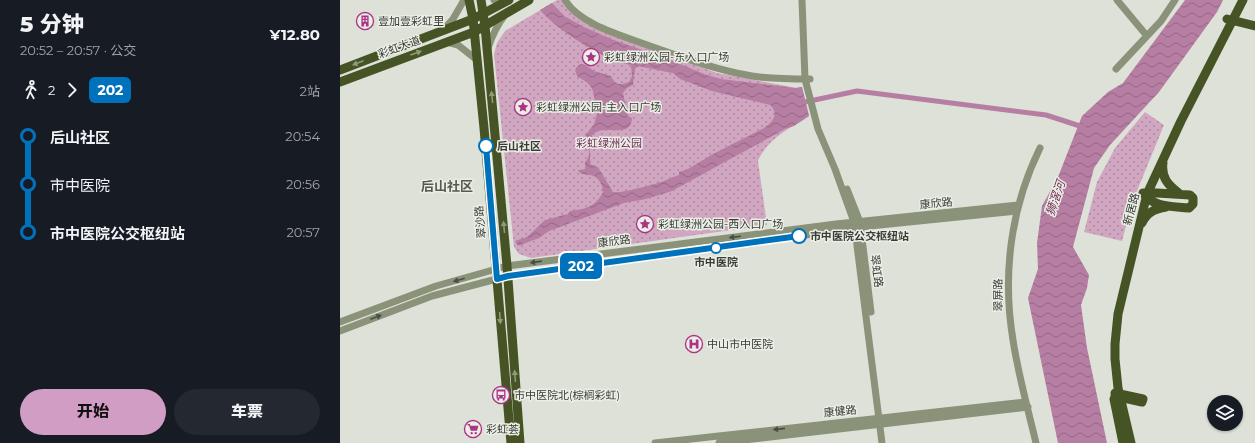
<!DOCTYPE html>
<html lang="zh">
<meta charset="utf-8">
<style>
:root{--surface:#171b24;--page:#242831;--text:#f1f3f6;--muted:#9ea1a6;--accent:#d29dc5}
body{margin:0;font-family:Montserrat,"Noto Sans SC",sans-serif;background:var(--page);color:var(--text);height:100vh;display:flex;flex-direction:column;font-size:15px;white-space:nowrap}
*{box-sizing:border-box;margin:0}
p{font-size:13px;color:var(--muted)}
.icon{flex:none;width:22px;height:22px;fill:none;stroke:currentColor;stroke-width:2;stroke-linecap:round;stroke-linejoin:round}
.map{position:relative;flex:1;overflow:hidden}
.drawer{display:flex;flex-direction:column;background:var(--surface);width:340px}
.drawer>*{flex:none}
.badge{padding:0 8px;border-radius:6px;font-size:14px;line-height:26px}
.fabs{position:absolute;left:867px;top:395px;display:grid;gap:8px}
.fabs a{display:grid;place-items:center;width:36px;height:36px;border-radius:50%;background:var(--surface);box-shadow:0 1px 3px #0004;font-size:20px}
.map>.badge{position:absolute;translate:-50% -50%;box-shadow:0 0 0 2px #fff}
.legs{display:flex;align-items:center;gap:6px;height:44px;padding:0 20px;font-size:13px}
.legs p{margin-inline-start:auto}
.head{display:flex;align-items:center;justify-content:space-between;height:68px;padding:0 20px}
h1{font-size:22px;font-weight:800;line-height:30px}
.primary-button{display:flex;gap:8px;margin-top:auto;padding:8px 20px}
.primary-button a{flex:1;height:46px;border-radius:24px;background:var(--accent);color:#111;font-size:16px;font-weight:800;line-height:46px;text-align:center}
.primary-button a+a{background:var(--page);color:var(--text)}
ul{padding:0 20px;list-style:none}
li{display:flex;align-items:center;gap:14px;height:48px;font-size:15px}
li i{display:grid;place-items:center;width:6px;height:100%;margin:0 5px;background:currentColor}
li i::after{content:'';width:10px;height:10px;margin:-5px;border:3px solid;border-radius:50%;background:var(--surface)}
li p{margin-inline-start:auto}
li:first-child i{background:linear-gradient(#0000 50%,currentColor 0)}
li:last-child i{background:linear-gradient(currentColor 50%,#0000 0)}
main{display:flex;flex:1;min-height:0}
.map>svg:first-child{display:block}
.park{fill:url(#park-dots)}
.pitch{fill:#d1a6c0}
.water{fill:url(#water-waves);fill-rule:evenodd}
.lines{fill:none;stroke-linecap:round;stroke-linejoin:round}
.canal{stroke:#b67ea2;stroke-width:5}
.minor{stroke:#8a9379;stroke-width:7}
.major{stroke:#465325;stroke-width:9}
.oneway{fill:#90997b}
.oneway2{fill:#4a4d45}
.line-1-casing{stroke:#fff;stroke-width:9}
.line-1{stroke:#0072bc;stroke-width:6}
.stop-1-dot{fill:#fff;stroke:#0072bc;stroke-width:2}
.labels{text-anchor:middle;dominant-baseline:central;stroke-width:3;stroke-linejoin:round;paint-order:stroke}
.poi-label{font-size:11px;fill:#3a3c38;stroke:#ebeee5;text-anchor:start}
.street-label{font-size:11px;fill:#3a3c38;stroke:#ebeee5}
.park-label{font-size:11px;fill:#712c5b;stroke:#ebeee5}
.stop-label{font-size:11px;font-weight:bold;fill:#3a3c38;stroke:#ebeee5;text-anchor:start}
.water-label{font-size:12px;font-style:italic;fill:#6f2b5a;stroke:#ebeee5}
.quarter-label{font-size:13px;font-weight:bold;fill:#565950;stroke:#ebeee5}
</style>
<main>
<section class="drawer">
<div class="head"><div><h1>5 分钟</h1><p>20:52 – 20:57 · 公交</p></div><b>¥12.80</b></div>
<div class="legs"><svg class="icon" aria-label="walk" viewBox="0 0 24 24"><circle cx="13" cy="4" r="2"/><path d="M13 8l-2 6 4 7M11 14l-3 7M7 12l3-4h3l4 4"/></svg>2<svg class="icon" aria-label="forward" viewBox="0 0 24 24"><path d="M9 5l7 7-7 7"/></svg><b class="badge" style="background:#0072bc;color:#fff">202</b><p>2站</p></div>
<ul>
<li><i style="color:#0072bc"></i><b>后山社区</b><p>20:54</p></li>
<li><i style="color:#0072bc"></i><span>市中医院</span><p>20:56</p></li>
<li><i style="color:#0072bc"></i><b>市中医院公交枢纽站</b><p>20:57</p></li>
</ul>
<div class="primary-button"><a>开始</a><a>车票</a></div>
</section>
<div class="map">
<svg width="915" height="443" viewBox="0 0 915 443">
<defs>
<pattern id="park-dots" width="8" height="8" patternUnits="userSpaceOnUse"><rect width="8" height="8" fill="#d1a6c0"/><path d="M2 2h.1M6 6h.1" fill="none" stroke="#ab889d" stroke-width="1.8" stroke-linecap="round"/></pattern>
<pattern id="water-waves" width="16" height="10" patternUnits="userSpaceOnUse"><rect width="16" height="10" fill="#b67ea2"/><path d="M0 5q4-4 8 0t8 0" fill="none" stroke="#956885"/></pattern>
</defs>
<rect width="100%" height="100%" fill="#dee1d8"/>
<path class="park" d="M217,0H223C229,11 236,17 247,24L377,73L457,88L462,87L469,116C450,128 427,139 418,161L427,225L191,258L179,254L174,247L154,54L157,43L165,31Z
M805,112L824,125L792,203L782,241L744,232L757,182L775,148Z"/>
<path class="pitch" d="M370,219L372,232L328,237L327,225Z"/>
<path class="water" d="M845,0H883L877,12L819,92L770,145L754,168L733,247L749,275L747,288L741,305L747,348L767,443H718L688,298L698,269L697,243L702,206L718,177L742,116L768,92L783,83Z
M212,3L224,16L244,27L271,39L328,59L364,74L381,79L455,88L462,87L469,116L454,126L445,129L332,191L306,199L284,203L209,231L199,238L178,246L175,241L187,237L205,220L228,214L230,211C246,209 255,207 263,192C263,185 258,176 250,175C245,174 242,175 238,171V170H243L245,169V162C253,155 247,145 245,136L254,124L257,114L261,113V111L259,112L258,104H256V111L252,109L253,105L255,103C253,85 251,85 237,76L235,70C242,58 247,67 254,71C259,73 265,74 271,76C276,86 280,85 289,82L292,76L291,65C264,60 218,31 200,10ZM298,66L327,72L333,73L340,79L372,91L430,105C440,114 432,122 424,128L373,154L348,169L339,172V175C333,177 329,179 324,181C316,184 279,194 273,192L258,167L250,164C251,156 248,145 251,138C258,120 291,142 292,118L288,116L283,93L287,88L293,85L295,69Z"/>
<g class="lines">
<path class="canal" d="M465,102L517,91L706,115L743,127"/>
<path class="minor" d="M154,0L164,3
M225,0C240,25 284,36 310,46C344,58 377,70 412,76C432,79 451,79 470,79
M462,0L465,79L478,129L495,169L514,222L542,443
M777,0L807,36
M104,29L113,19L124,0
M107,42L118,45L137,60
M148,48C152,36 157,25 165,15
M776,69L821,21L835,0
M507,189L520,222L531,312
M0,322L96,286L167,266L496,224L678,205
M0,331L92,296L168,276L495,231L520,227L677,211
M315,443L686,402
M379,443L688,407
M696,443C688,409 678,374 673,340C662,274 671,207 700,148"/>
<path class="major" d="M129,0L133,19L144,128L171,443
M141,0L145,26L167,266L180,443
M887,19L915,26
M0,70L133,19L169,0
M0,82L134,32L189,0
M823,163C821,178 828,185 840,194
M803,193H817L850,195L853,198V204L849,208C832,206 814,208 803,193Z
M802,223C807,212 815,209 826,207
M775,393L803,399L802,402L775,396
M774,399L783,443
M791,443L778,388L775,359V344L778,314L807,194L841,121L903,0"/>
</g>
<defs><path id="oneway-solid" d="M-6-.8H1V-3.2L6.5 0L1 3.2V.8H-6Z"/></defs>
<g class="oneway">
<use href="#oneway-solid" transform="translate(76 53) rotate(-20)"/>
<use href="#oneway-solid" transform="translate(18 63) rotate(159)"/>
<use href="#oneway-solid" transform="translate(152 97) rotate(-96)"/>
<use href="#oneway-solid" transform="translate(164 227) rotate(-95)"/>
<use href="#oneway-solid" transform="translate(160 318) rotate(86)"/>
<use href="#oneway-solid" transform="translate(175 376) rotate(-94)"/>
</g>
<g class="oneway2">
<use href="#oneway-solid" transform="translate(395 237) rotate(173)"/>
<use href="#oneway-solid" transform="translate(196 262) rotate(172)"/>
<use href="#oneway-solid" transform="translate(119 280) rotate(164)"/>
<use href="#oneway-solid" transform="translate(36 317) rotate(-21)"/>
<use href="#oneway-solid" transform="translate(439 429) rotate(174)"/>
</g>
<g class="lines">
<g class="line-1-casing">
<path id="line-1" d="M146,146L157,279L168,276L459,236"/>
</g>
<use href="#line-1" class="line-1"/>
</g>
<defs>
<g id="building-ring" transform="scale(0.9)"><circle r="9.5" fill="#ebeee5" stroke="#ab3489" stroke-width="1.5"/><path d="M-4-6H4V6H1V3H-1V6H-4ZM-2.5-4.3h1.7v1.8h-1.7ZM.8-4.3h1.7v1.8H.8ZM-2.5-1h1.7V.8h-1.7ZM.8-1h1.7V.8H.8Z" fill="#ab3489"/></g>
<g id="sight-ring" transform="scale(0.9)"><circle r="9.5" fill="#ebeee5" stroke="#ab3489" stroke-width="1.5"/><path d="M0-6L1.8-2.2L6-1.7L2.9 1.2L3.7 5.4L0 3.3L-3.7 5.4L-2.9 1.2L-6-1.7L-1.8-2.2Z" fill="#ab3489"/></g>
<g id="hospital-ring" transform="scale(0.9)"><circle r="9.5" fill="#ebeee5" stroke="#ab3489" stroke-width="1.5"/><path d="M-5-5h3v3.5h4V-5h3V5h-3V1.5h-4V5h-3Z" fill="#ab3489"/></g>
<g id="bus-ring" transform="scale(0.9)"><circle r="9.5" fill="#ebeee5" stroke="#ab3489" stroke-width="1.5"/><path d="M-5-6H5V4H4V6H2V4H-2V6H-4V4H-5ZM-3.5-4V0h7V-4ZM-3.5 1.2v1.5H-2V1.2ZM2 1.2v1.5H3.5V1.2Z" fill="#ab3489"/></g>
<g id="supermarket-ring" transform="scale(0.9)"><circle r="9.5" fill="#ebeee5" stroke="#ab3489" stroke-width="1.5"/><path d="M-6-5.5h2.5l.6 2H6L4.5 2H-2.5L-4.4-4H-6ZM-1.5 3.2a1.3 1.3 0 1 0 .1 0ZM3 3.2a1.3 1.3 0 1 0 .1 0Z" fill="#ab3489"/></g>
</defs>
<g fill-rule="evenodd">
<use href="#building-ring" x="25" y="21"/>
<use href="#sight-ring" x="251" y="57"/>
<use href="#sight-ring" x="183" y="107"/>
<use href="#sight-ring" x="305" y="224"/>
<use href="#hospital-ring" x="354" y="344"/>
<use href="#bus-ring" x="161" y="395"/>
<use href="#supermarket-ring" x="133" y="429"/>
</g>
<g class="stop-1-dot">
<circle cx="146" cy="146" r="7"/>
<circle cx="459" cy="236" r="7"/>
<circle cx="376" cy="248" r="5"/>
</g>
<g class="labels">
<g class="poi-label">
<text x="38" y="21">壹加壹彩虹里</text>
<text x="264" y="57">彩虹绿洲公园-东入口广场</text>
<text x="196" y="107">彩虹绿洲公园-主入口广场</text>
<text x="318" y="224">彩虹绿洲公园-西入口广场</text>
<text x="367" y="344">中山市中医院</text>
<text x="174" y="395">市中医院北(棕榈彩虹)</text>
<text x="146" y="429">彩虹荟</text>
</g>
<g class="street-label">
<text transform="translate(59 47) rotate(-20)">彩虹大道</text>
<text transform="translate(596 203) rotate(-6)">康欣路</text>
<text transform="translate(791 209) rotate(-75)">新居路</text>
<text transform="translate(140 222) rotate(-95)">翠沙路</text>
<text transform="translate(274 241) rotate(-7)">康欣路</text>
<text transform="translate(537 271) rotate(83)">翠虹路</text>
<text transform="translate(658 295) rotate(-91)">翠屏路</text>
<text transform="translate(500 411) rotate(-6)">康健路</text>
</g>
<g class="park-label">
<text x="269" y="143">彩虹绿洲公园</text>
</g>
<g class="stop-label">
<text x="157" y="146">后山社区</text>
<text x="470" y="236">市中医院公交枢纽站</text>
<text x="376" y="262" text-anchor="middle">市中医院</text>
</g>
<g class="water-label">
<text transform="translate(715 198) rotate(-71)">狮滘河</text>
</g>
<g class="quarter-label">
<text x="107" y="186">后山社区</text>
</g>
</g>
</svg>
<div class="fabs">
<a><svg class="icon" aria-label="layers" viewBox="0 0 24 24"><path d="M12 4l9 5-9 5-9-5zM3 14l9 5 9-5"/></svg></a>
</div>
<b class="badge" style="left:241px;top:266px;background:#0072bc;color:#fff">202</b>
</div>
</main>
